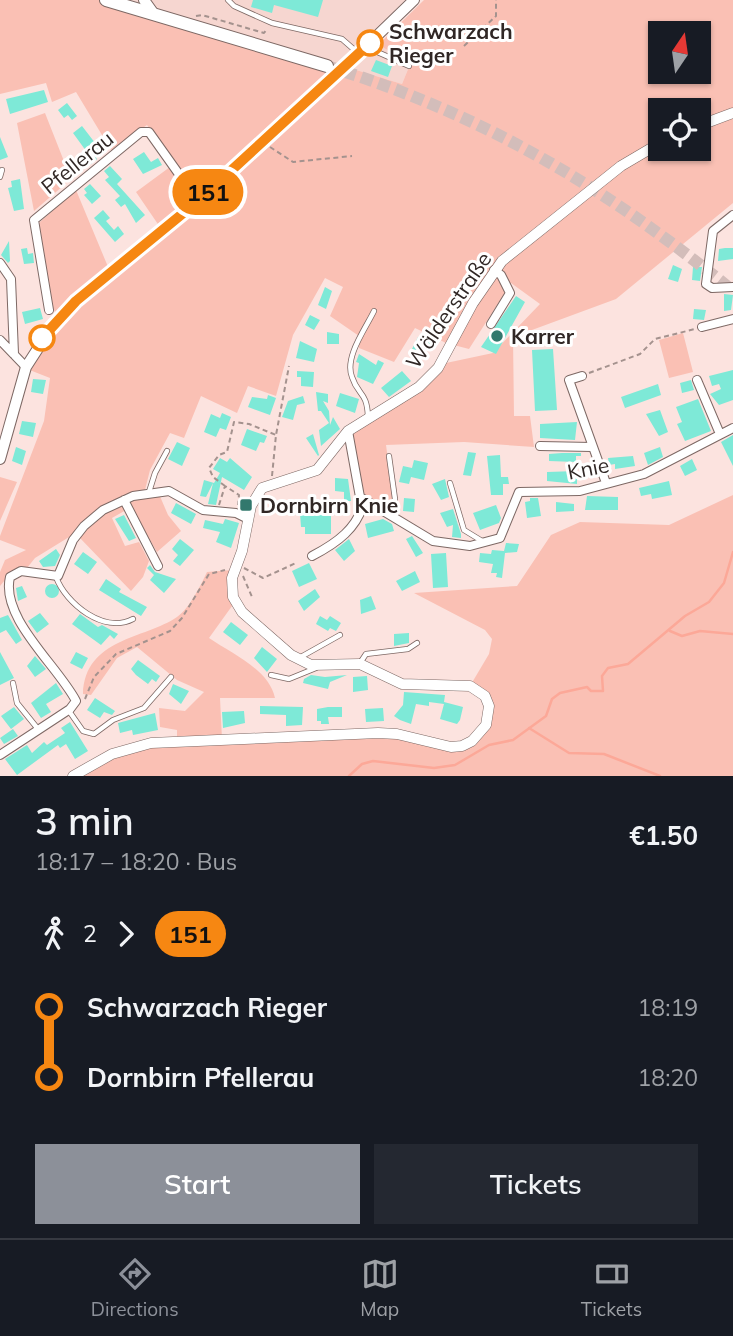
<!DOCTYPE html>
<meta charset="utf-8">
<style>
:root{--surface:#171b24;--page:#242831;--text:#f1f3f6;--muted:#9ea1a6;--line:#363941;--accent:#8c9099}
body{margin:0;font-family:Mulish,sans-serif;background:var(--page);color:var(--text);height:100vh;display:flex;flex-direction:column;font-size:26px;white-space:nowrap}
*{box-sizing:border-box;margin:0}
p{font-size:23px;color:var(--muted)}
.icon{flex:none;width:38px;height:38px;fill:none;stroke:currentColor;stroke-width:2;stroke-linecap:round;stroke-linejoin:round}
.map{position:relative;height:776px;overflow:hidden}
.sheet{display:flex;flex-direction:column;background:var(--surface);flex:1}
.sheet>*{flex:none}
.badge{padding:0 14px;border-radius:23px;font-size:24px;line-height:46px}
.needle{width:46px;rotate:13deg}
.fabs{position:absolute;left:648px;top:21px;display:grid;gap:14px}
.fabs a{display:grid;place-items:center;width:63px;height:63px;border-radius:0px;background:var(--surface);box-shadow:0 2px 5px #0004;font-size:35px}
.map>.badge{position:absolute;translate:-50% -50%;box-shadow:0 0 0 4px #fff}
.legs{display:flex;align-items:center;gap:10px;height:77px;padding:0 35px;font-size:23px}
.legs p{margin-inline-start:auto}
.headline{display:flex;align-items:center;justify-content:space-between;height:119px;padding:0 35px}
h1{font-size:38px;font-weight:600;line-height:52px}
.action{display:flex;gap:14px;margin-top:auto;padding:14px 35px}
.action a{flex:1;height:80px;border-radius:0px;background:var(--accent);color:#fff;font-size:28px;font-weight:600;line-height:80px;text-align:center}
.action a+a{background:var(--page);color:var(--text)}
ul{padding:0 35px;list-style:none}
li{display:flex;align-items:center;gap:24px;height:70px;font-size:26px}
li i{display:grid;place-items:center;width:10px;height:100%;margin:0 9px;background:currentColor}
li i::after{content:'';width:18px;height:18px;margin:-9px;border:5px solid;border-radius:50%;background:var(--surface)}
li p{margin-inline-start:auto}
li:first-child i{background:linear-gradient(#0000 50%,currentColor 0)}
li:last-child i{background:linear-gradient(currentColor 50%,#0000 0)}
.tab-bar{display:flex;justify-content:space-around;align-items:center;height:98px;border-top:2px solid var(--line);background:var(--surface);font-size:19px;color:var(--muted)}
.tab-bar a{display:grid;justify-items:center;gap:4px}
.tab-bar .active{color:var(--accent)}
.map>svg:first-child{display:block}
.built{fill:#f6d6d0}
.green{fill:#fac0b4;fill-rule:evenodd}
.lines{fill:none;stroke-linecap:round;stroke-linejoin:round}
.stream{stroke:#fca898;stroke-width:2.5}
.building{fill:#7ee9d7}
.primary-tunnel{stroke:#d3bdba;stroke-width:12;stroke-dasharray:12 6;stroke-linecap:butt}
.service-casing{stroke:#7d6864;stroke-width:6}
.minor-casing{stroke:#7d6864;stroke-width:10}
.tertiary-casing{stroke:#7d6864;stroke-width:11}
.secondary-casing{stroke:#7d6864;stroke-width:12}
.primary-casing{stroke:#7d6864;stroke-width:14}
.path{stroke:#a4928e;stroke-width:2;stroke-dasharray:5 3.5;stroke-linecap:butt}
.service{stroke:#fff;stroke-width:4.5}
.minor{stroke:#fff;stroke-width:8}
.tertiary{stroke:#fff;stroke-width:10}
.secondary{stroke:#fff;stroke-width:10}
.primary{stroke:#fff;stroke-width:12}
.line-1-casing{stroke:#fff;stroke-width:16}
.line-1{stroke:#f68712;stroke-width:10}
.stop-1-dot{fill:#fff;stroke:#f68712;stroke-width:3.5}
.poi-dot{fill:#32786d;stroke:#fff;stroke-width:2.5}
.labels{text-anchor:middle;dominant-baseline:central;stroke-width:6;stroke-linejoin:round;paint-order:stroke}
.stop-label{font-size:21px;font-weight:bold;fill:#302725;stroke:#fff;text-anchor:start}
.street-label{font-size:21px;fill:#302725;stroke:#fff}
.poi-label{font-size:21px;font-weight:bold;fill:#302725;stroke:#fff;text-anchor:start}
</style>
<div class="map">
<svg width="733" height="776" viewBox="0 0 733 776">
<rect width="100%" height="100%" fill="#fce3df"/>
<path class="built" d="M128,0H405L370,34L378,45L411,62L402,84Z"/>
<path class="green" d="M0,0H128L402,84L411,62L378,45L424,0H733V203L616,299L513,337L514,416H530L534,447L464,442L386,445L394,503L390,509L360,493L353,432L446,363L493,353L540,304L511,283L469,349L446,343L415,328L394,362L359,348V336L330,316L343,287L325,278L293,335L276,396L248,386L237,413L201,396L184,438L170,433L150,470L145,490L97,509L74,534L35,558L27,568L9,575L0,586V572L5,560L26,550L0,540V536L44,421L50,378L27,369L59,320L52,306L37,229L40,222L76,190L111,274L164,233L136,192L174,164L147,125L111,150L76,92L52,102L46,83L0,94ZM660,33H698V72H660ZM660,110H698V149H660Z
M45,113L71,179L34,211L17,123Z
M683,333L693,372L669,378L659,340Z
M0,477L17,482L0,521Z
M159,494L168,515L181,531L157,552L129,504L132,499Z
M733,495V776H74L113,755L177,741V730L160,727L159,708L185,711L204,692L177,680L137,647L117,658L91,695L83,694C85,638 145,639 177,617C189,609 201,585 207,572L232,570L229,590L232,606L209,638C232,654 269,669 275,698H220L222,739L397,735L447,747L478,736L489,706L470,686L489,654L492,639L485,630L414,593L517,586L551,535L580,522L669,525Z
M122,503L126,510L112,518L125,546L139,542L149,561L143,577L131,591L79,537L94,519Z"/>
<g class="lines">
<path class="stream" d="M670,631L682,636L700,631L733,634
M529,728L569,753L604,754L660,776
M349,776L362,764L373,761L434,768L455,765L489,745L513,740L546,716L552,699L560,693L587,687L591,691H603L602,676L608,668L628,664L685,616L709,602L724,583L733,552"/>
</g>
<path class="building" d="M253,0H323L318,17L274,5L272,13L251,7Z
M376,60L392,66L388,77L371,71Z
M44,90L48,102L10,114L6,99Z
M67,103L77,116L72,120L68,115L64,118L58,110Z
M82,126L99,148L92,153L97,159L91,164L86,157L89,155L73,133Z
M0,137L8,157L0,160Z
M144,152L151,162L158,158L162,165L143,174L133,159Z
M110,166L122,179L117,184L145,215L136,223L125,204L121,207L115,200L120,196L105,180L109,177L104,171Z
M20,179L24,209L14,211L8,188L12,187L11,181Z
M90,184L101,196L92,204L84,195L87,193L84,189Z
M103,210L110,218L106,221L114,230L118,226L124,234L115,242L94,218Z
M9,241L10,261L8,263L1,255Z
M27,248L28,254L33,253L34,263L24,264L21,249Z
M725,248H733V259L718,261L719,249Z
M673,265L682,269L678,282L668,279Z
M693,267H702L700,281L692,280Z
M325,287L332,291L326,309L318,305Z
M724,294L733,295L731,310L724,311Z
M516,296L525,302L496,354L481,347Z
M40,308L43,319L25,324L22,312Z
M694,309L706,310L704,320L693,319Z
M310,315L320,320L314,330L305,325Z
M327,332L339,334V344H327Z
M418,337L436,342L432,350L425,347L422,354L412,349Z
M300,341L317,349L314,362L296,358Z
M553,349L557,410L535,411L532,350Z
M359,354L376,365L378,360L384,363L373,384L357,377L359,363L356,362Z
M733,370V400L719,405L710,394L721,389L719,384L712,386L709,376Z
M297,371L314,372L313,387L301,386V377H297Z
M402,371L411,381L389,397L381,388Z
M33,379L46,380L43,394L31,392Z
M691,380L694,390L682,393L680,383Z
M658,384L661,395L625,408L621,397Z
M316,392L328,394V403L323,401L329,411L330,425L333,417L340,429L321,446L319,430L329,423L321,411H318Z
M340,393L359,399L355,413L336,406Z
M268,395L276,398L270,415L248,407L252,397L267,399Z
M303,396L305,403L297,405L293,420L282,417L288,401Z
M698,399L711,431L685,441L677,424L682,422L676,407Z
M660,410L668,432L659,436L646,414Z
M222,413L231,417L226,430L220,428L216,437L204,432L211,414L220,418Z
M22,421L36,423L33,437L19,434Z
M577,422L575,440L540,438V424Z
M247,429L267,436L264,443L260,442L256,451L241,445Z
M313,434L319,455L318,456L306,438Z
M733,435V466L721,442Z
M177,442L190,448L182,466L168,459Z
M16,447L26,451L22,465L12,461Z
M660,447L663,457L648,465L644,453Z
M468,452L476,453L471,476L463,475Z
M562,453H581V456H576V462L549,461V454Z
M500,455L501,477H508L509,484H503V495H491L487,456Z
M633,456L635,466L615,469V464L609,465L608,458Z
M220,458L227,462L230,458L252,477L244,490L222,477L216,505L208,504L213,483L206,497L200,496L204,480L214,483L220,473L213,469Z
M692,459L697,470L685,476L680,466Z
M414,460L428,463L424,480L411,477L409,484L399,482L403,466L412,468Z
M577,471V484L547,481V472Z
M335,478L348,479L351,501H344V492L335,491Z
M445,479L449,497L441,500L432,484Z
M669,481L672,495L652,499L651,494L641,496L639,488Z
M587,496L618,497V510H585Z
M404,498L415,499L414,512L403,511Z
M530,498H538L541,516L527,518L525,502L530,501Z
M556,502L574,504V511L556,512Z
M176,503L196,514L191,524L171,513Z
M496,505L501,518L499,523L480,530L473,513Z
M453,509L461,534V538L452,537L453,525L447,527L440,513Z
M331,512V534H305V527H301L300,513Z
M124,515L136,538L129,541L115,519Z
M225,519L239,523L231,548L216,542L220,532L203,528L205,520L223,524Z
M383,519L392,524L394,531L368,538L365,524Z
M412,536L423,553L416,557L406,539Z
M180,539L194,550L180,566L173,561L178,555L172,549Z
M349,539L355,551L344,561L335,550Z
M506,543L519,544L517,552L505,553L502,578L496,577L497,573H491L493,564L479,562L480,553L491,554L492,550L504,551Z
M56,549L60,555L55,566L43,567L39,561Z
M83,552L97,562L88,574L74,564Z
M446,553L448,587L433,588L431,554Z
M309,563L317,579L299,587L292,571Z
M150,565L155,572L176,579L164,593L150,580L154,575L147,568Z
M415,571L420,582L402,591L396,581Z
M106,579L121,589L119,592L147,607L141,616L99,590Z
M45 591a7 7 0 1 1 14 0a7 7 0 1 1-14 0Z
M22,586L27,597L18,601L16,588Z
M315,589L320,597L304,611L298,601Z
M371,596L376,609L361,614L360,600Z
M40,613L49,624L37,633L28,621Z
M80,614L98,627L102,625L118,634L114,639L110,635L101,645L72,624Z
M8,615L22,640L16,644L6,630L0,633V618Z
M320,616L327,620L330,616L341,623L336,631L330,628L328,631L316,624Z
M231,622L248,635L240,645L223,632Z
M409,633V643L394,646V634Z
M262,647L277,659L267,672L254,658Z
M0,652L14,678L0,685Z
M76,652L88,658L82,669L70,663Z
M35,656L46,669L35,677L27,666Z
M138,660L160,676L156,682L152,679L148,684L136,675L131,669Z
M311,675L325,677L347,675L330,682L328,689L303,683L304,679Z
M367,676L368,690L353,692V677Z
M56,683L63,694L46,704L51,712L41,718L31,703Z
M173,684L189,691L181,704L169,694Z
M404,692L445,695L444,702L463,707L460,720L457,724L440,719L444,704L429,702V706L416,704L411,724L400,720L394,716L403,705Z
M95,698L115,711L112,715L104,712L100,718L87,710Z
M260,706L303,707L302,725L286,726V715L260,714Z
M14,707L24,719L11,729L1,716Z
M328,707H342V717H328L329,724H321V721H317V709Z
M383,708L384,721L366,722L365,709Z
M244,711L245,723L223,728L222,712Z
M155,713L158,730L133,735L132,730L120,733L118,723Z
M70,722L88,751L75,759L66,744L60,748L58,745L17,775L5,759L27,745L32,753L44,742L47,745L65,733L61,728Z
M13,729L18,736L4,744L0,738Z"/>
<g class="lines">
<path class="primary-tunnel" d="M327,66C485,115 605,187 733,291"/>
<g class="service-casing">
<path id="service" d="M228,0L234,6L272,23L342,39L358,53
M366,47L409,66
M0,177L2,170
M368,417C367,391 358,396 352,377C344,357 366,328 374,311
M389,456L395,499L390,515
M450,483L464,530L482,541
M149,492L155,473L167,451
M56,577C66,604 104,634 133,619
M299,658L340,635
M360,663L366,654L408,649L417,643
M271,675L289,679L316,668
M13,683L17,703L38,729
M69,711L83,731L94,734L113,720L144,708L171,677"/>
</g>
<g class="minor-casing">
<path id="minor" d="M733,215L713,231L706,284L712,288L733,287
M0,263L11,279L14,354
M49,310L34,220L141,132H149L198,201
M491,324L510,293L501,275L494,270
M702,327L733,319
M0,340L26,367
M582,376L569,380L606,483
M697,380L720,434
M348,431L360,497L433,541L470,546L500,538L519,492L580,491L644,474L733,428
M540,446L592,447
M124,500L158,566
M312,556C337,543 358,528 364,501
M0,755L70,709L76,701C58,666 0,618 10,577L21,571L58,576L73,540L84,526L103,510L133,496L169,491L203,510L236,513L248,519"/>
</g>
<g class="tertiary-casing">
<path id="tertiary" d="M698,126L733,113
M73,776L112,754L151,743L378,733L397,734L451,747L462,746L472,741L486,725L489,706L485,696L470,686L402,684L360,664L311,665L291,655L242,612L233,597L232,578L242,551L251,506L262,488L317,470L348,431L419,387L438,368L473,303L502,261L621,166L660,143"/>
</g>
<g class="secondary-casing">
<path id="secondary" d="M144,0L154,14
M0,459L26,367L57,319L198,201L325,86L414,0"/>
</g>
<g class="primary-casing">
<path id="primary" d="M106,0L327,66"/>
</g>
<path class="path" d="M196,16L202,15L264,33L267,29
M464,46L496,16V0
M270,147L293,162L352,156
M589,373L640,354L655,339L695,329
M272,476L276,435L289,366
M225,486L213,477L209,468L219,455L227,452L234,422L249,424L276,435
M219,505L225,486L239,495L238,505
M244,568L263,578L296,563
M243,576L252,597
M85,699L94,677L116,654L170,631L182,618L209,574L225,570"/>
<use href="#service" class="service"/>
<use href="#minor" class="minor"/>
<use href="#tertiary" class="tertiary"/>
<use href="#secondary" class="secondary"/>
<use href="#primary" class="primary"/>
</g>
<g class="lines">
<g class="line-1-casing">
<path id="line-1" d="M42,338L76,301L198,201L370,43"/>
</g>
<use href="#line-1" class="line-1"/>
</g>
<g class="stop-1-dot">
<circle cx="370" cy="43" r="12"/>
<circle cx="42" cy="338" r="12"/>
</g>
<g class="poi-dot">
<circle cx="497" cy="336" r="7"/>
<rect x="239" y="498" width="14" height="14" rx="3.5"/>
</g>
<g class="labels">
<g class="stop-label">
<text x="389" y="31">Schwarzach<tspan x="389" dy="24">Rieger</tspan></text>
</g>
<g class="street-label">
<text transform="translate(77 162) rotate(-39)">Pfellerau</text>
<text transform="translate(448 310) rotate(-56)">Wälderstraße</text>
<text transform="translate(588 468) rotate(-11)">Knie</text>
</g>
<g class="poi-label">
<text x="511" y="336">Karrer</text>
<text x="260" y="505">Dornbirn Knie</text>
</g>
</g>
</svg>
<div class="fabs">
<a><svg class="needle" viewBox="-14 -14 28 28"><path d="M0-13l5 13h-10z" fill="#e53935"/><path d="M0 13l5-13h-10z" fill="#9ea1a6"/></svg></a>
<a><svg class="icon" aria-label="locate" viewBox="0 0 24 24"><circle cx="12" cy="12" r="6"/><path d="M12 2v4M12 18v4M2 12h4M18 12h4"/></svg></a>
</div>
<b class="badge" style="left:208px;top:192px;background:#f68712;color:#111">151</b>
</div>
<section class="sheet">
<div class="headline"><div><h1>3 min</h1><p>18:17 – 18:20 · Bus</p></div><b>€1.50</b></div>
<div class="legs"><svg class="icon" aria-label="walk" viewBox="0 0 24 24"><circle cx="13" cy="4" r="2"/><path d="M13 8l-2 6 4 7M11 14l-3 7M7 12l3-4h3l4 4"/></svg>2<svg class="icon" aria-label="forward" viewBox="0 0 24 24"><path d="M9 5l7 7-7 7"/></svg><b class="badge" style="background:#f68712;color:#111">151</b></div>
<ul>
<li><i style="color:#f68712"></i><b>Schwarzach Rieger</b><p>18:19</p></li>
<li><i style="color:#f68712"></i><b>Dornbirn Pfellerau</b><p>18:20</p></li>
</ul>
<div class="action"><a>Start</a><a>Tickets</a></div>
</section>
<nav class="tab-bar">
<a class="active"><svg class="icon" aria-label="directions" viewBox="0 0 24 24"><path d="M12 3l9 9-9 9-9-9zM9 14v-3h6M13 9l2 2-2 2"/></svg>Directions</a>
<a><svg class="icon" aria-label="map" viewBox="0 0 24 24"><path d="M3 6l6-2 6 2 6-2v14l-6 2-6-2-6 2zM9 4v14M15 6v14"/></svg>Map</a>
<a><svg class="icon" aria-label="tickets" viewBox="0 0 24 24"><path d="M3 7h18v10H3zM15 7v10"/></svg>Tickets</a>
</nav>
